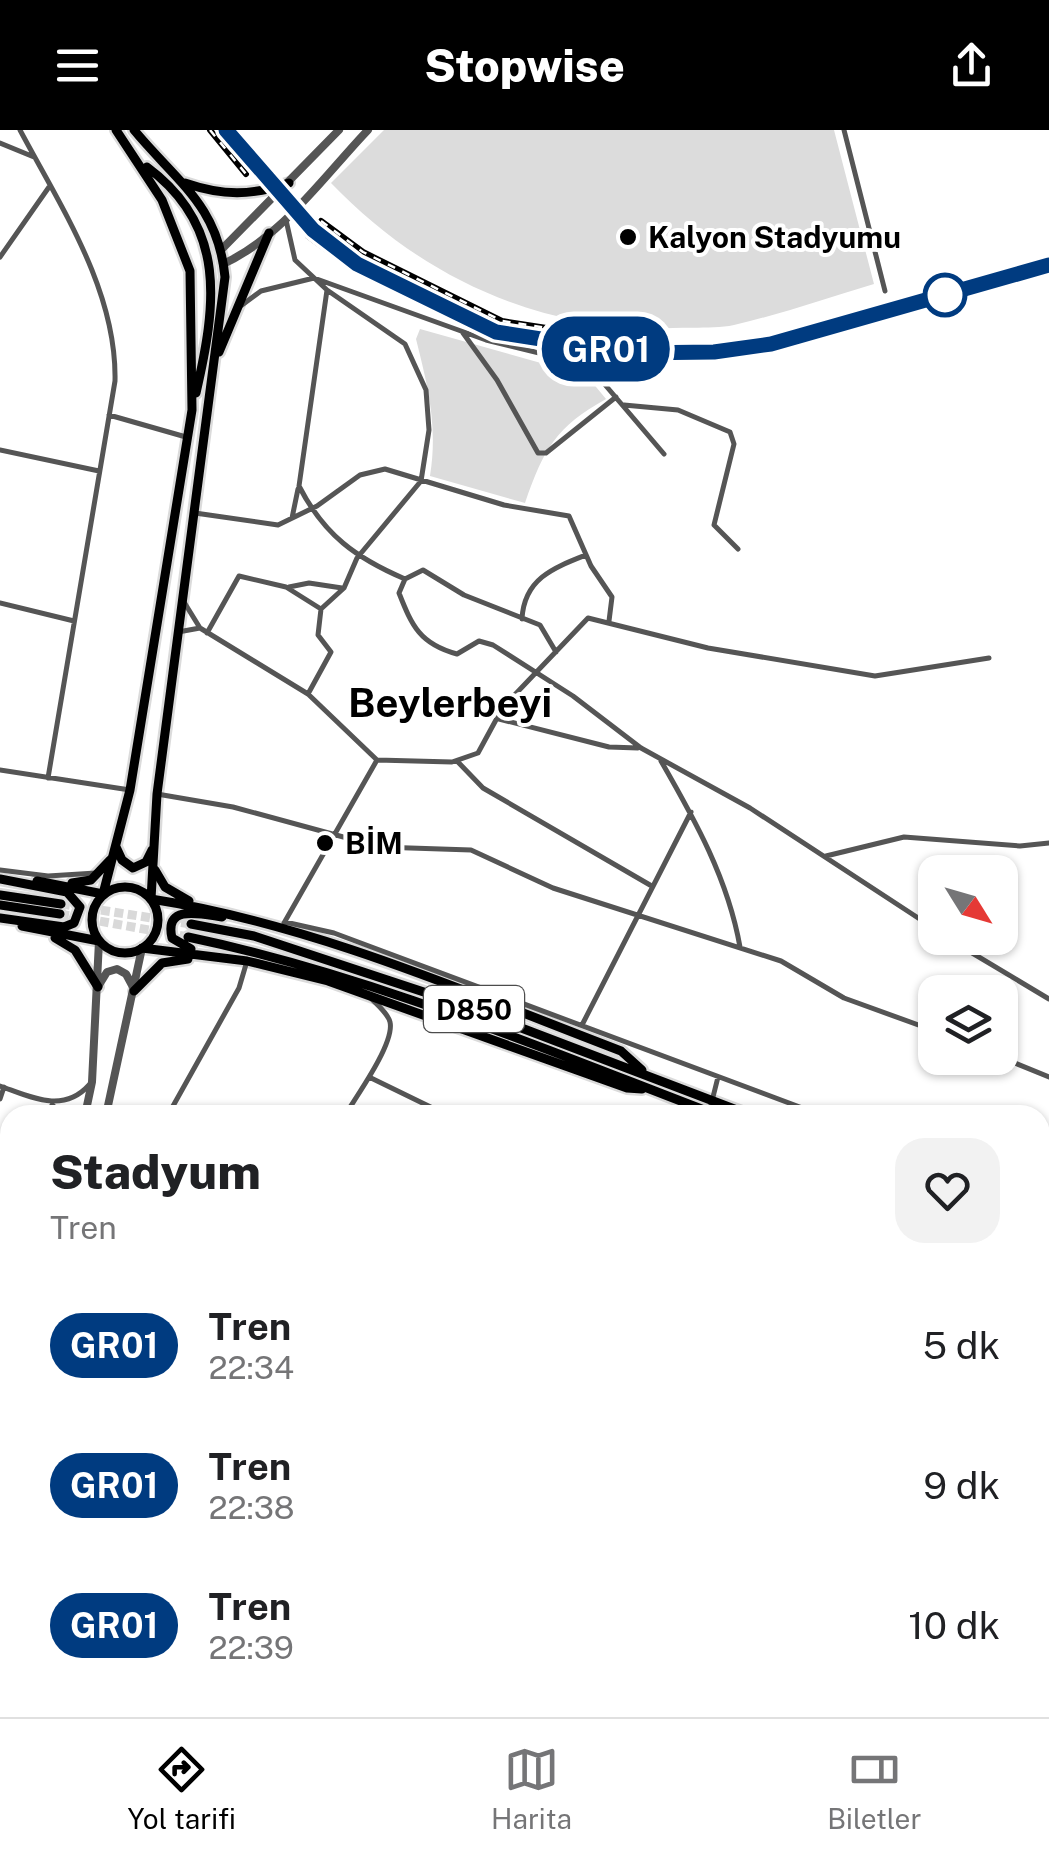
<!DOCTYPE html>
<html lang="tr">
<meta charset="utf-8">
<style>
:root{--surface:#fff;--page:#f2f2f2;--text:#202124;--muted:#757577;--line:#e0e0e0;--accent:#000}
body{margin:0;font-family:"Public Sans",sans-serif;background:var(--page);color:var(--text);height:100vh;display:flex;flex-direction:column;font-size:38px;white-space:nowrap}
*{box-sizing:border-box;margin:0}
p{font-size:32px;color:var(--muted)}
.icon{flex:none;width:55px;height:55px;fill:none;stroke:currentColor;stroke-width:2;stroke-linecap:round;stroke-linejoin:round}
.map{position:relative;flex:1;overflow:hidden}
.details{position:absolute;left:0px;top:975px;width:1050px;height:612px;display:flex;flex-direction:column;background:var(--surface);border-radius:30px 30px 0 0;box-shadow:0 2px 8px #0004}
.details>*{flex:none}
.badge{padding:0 20px;border-radius:32px;font-size:35px;line-height:65px}
.needle{width:65px;rotate:127deg}
.buttons{position:absolute;left:918px;top:725px;display:grid;gap:20px}
.buttons a{display:grid;place-items:center;width:100px;height:100px;border-radius:20px;background:var(--surface);box-shadow:0 2px 8px #0004;font-size:50px}
.map>.badge{position:absolute;translate:-50% -50%;box-shadow:0 0 0 5px #fff}
.round{display:grid;place-items:center;flex:none;width:105px;height:105px;border-radius:30px;background:var(--page)}
.summary{display:flex;align-items:center;justify-content:space-between;height:170px;padding:0 50px}
h1{font-size:48px;font-weight:800;line-height:75px}
ul{padding:0;list-style:none}
li{display:flex;align-items:center;gap:30px;height:140px;padding:0 50px}
li div{flex:1}
li b{display:block;font-size:38px}
li em{font-style:normal}
li .badge{min-width:110px;font-weight:700;text-align:center}
header{display:flex;justify-content:space-between;align-items:center;height:130px;padding:0 50px;background:var(--accent);color:#fff;font-size:45px;font-weight:800}
.tabs{display:flex;justify-content:space-around;align-items:center;height:140px;border-top:2px solid var(--line);background:var(--surface);font-size:28px;color:var(--muted)}
.tabs a{display:grid;justify-items:center;gap:5px}
.tabs .active{color:var(--accent)}
.map>svg:first-child{display:block}
.green{fill:#dcdcdc}
.lines{fill:none;stroke-linecap:round;stroke-linejoin:round}
.trunk-tunnel{stroke:#d9d9d9;stroke-width:9;stroke-dasharray:9 4.5;stroke-linecap:butt}
.primary-casing{stroke:#dbdbdb;stroke-width:14}
.trunk-casing{stroke:#dbdbdb;stroke-width:14}
.motorway-casing{stroke:#dbdbdb;stroke-width:15}
.minor{stroke:#555;stroke-width:5}
.tertiary{stroke:#555;stroke-width:8}
.primary{stroke:#000;stroke-width:9}
.trunk{stroke:#000;stroke-width:9}
.motorway{stroke:#000;stroke-width:10}
.rail-casing{stroke:#000;stroke-width:6}
.rail{stroke:#fff;stroke-width:2.5;stroke-dasharray:8;stroke-linecap:butt}
.line-casing{stroke:#fff;stroke-width:22}
.line{stroke:#003b80;stroke-width:15}
.poi-dot{fill:#000;stroke:#fff;stroke-width:4}
.stop-dot{fill:#fff;stroke:#003b80;stroke-width:5}
.labels{text-anchor:middle;dominant-baseline:central;stroke-width:8;stroke-linejoin:round;paint-order:stroke}
.shield{fill:#fff;stroke:#4c4c4c;stroke-width:2.5}
.shield-label{font-size:28px;font-weight:bold;fill:#000}
.poi-label{font-size:30px;font-weight:bold;fill:#000;stroke:#fff;text-anchor:start}
.district-label{font-size:40px;font-weight:bold;fill:#000;stroke:#fff}
</style>
<header><svg class="icon" aria-label="menu" viewBox="0 0 24 24"><path d="M4 6h16M4 12h16M4 18h16"/></svg>Stopwise<svg class="icon" aria-label="share" viewBox="0 0 24 24"><path d="M12 15V3M7 8l5-5 5 5M5 13v7h14v-7"/></svg></header>
<div class="map">
<svg width="1049" height="1587" viewBox="0 0 1049 1587">
<rect width="100%" height="100%" fill="#fff"/>
<path class="green" d="M384,0H834L874,154C828,168 781,184 734,195C715,199 692,197 673,198C541,202 422,148 331,53Z
M420,199L587,246L606,269C556,297 544,318 525,373L430,346C438,296 428,257 416,209Z"/>
<g class="lines">
<path class="trunk-tunnel" d="M61,774L191,794
M60,784L188,807"/>
<g class="primary-casing">
<path id="primary" d="M134,0C177,52 218,75 225,147L157,664L151,769
M147,37C228,97 216,176 196,263
M185,53C223,66 251,66 289,53
M219,222L269,103
M116,717L122,730L133,738L146,732L152,720
M92 790a33 33 0 1 1 66 0a33 33 0 1 1-66 0Z
M103,764L130,660L192,280L190,141L162,70L116,0"/>
</g>
<g class="trunk-casing">
<path id="trunk" d="M155,740L165,757L189,771
M0,749L67,762L80,777L74,793L64,797L0,788
M37,751L103,764
M72,753L91,750L110,730
M0,765L61,774
M151,769C312,794 469,863 621,921L642,940
M0,775L60,784
M191,794L254,806L448,870L750,985
M22,796L99,811
M188,807C370,845 544,919 717,985
M55,808L75,820L98,857
M142,818L247,831L328,851L627,958L642,959
M191,819L172,808C164,774 201,784 222,787
M134,861L162,833L188,829
M1040,1102L1049,1106
M1040,1116L1049,1121"/>
</g>
<g class="motorway-casing">
<path id="motorway" d="M0,1280L10,1285
M0,1306L10,1312
M415,1578L427,1587
M454,1578L467,1587"/>
</g>
<path class="minor" d="M20,0C61,77 117,161 115,251L48,648
M844,0L885,161
M0,13L34,27
M286,90L295,130L327,160L299,356C324,405 356,428 405,449L423,440L464,465L540,495L556,522
M0,127L49,57
M242,175L261,161L314,148L486,210L576,232L595,243L664,324
M463,203L497,250L538,323H546L616,267
M624,275L678,280L730,302L734,314L714,395L738,419
M109,285L186,307
M0,320L99,341
M195,383L278,395L317,376L360,345L385,339L504,375L569,386L591,436L612,467L609,491
M292,388L298,359
M405,449L399,463C412,496 420,514 457,524L479,511L493,515L573,566L641,618L750,678L935,799
M289,457L309,453L342,458
M184,472L200,498L308,564L377,630L452,632L478,623L503,577L588,488L708,518L875,546L989,528
M0,473L74,491
M321,479L344,458L357,428L421,351L429,300L426,260L405,214L327,160
M522,489C524,449 553,438 586,425
M178,502L200,498
M207,503L239,446L286,457L321,479L318,505L331,522L308,564
M499,589L609,617L638,618
M457,631L483,658L650,755
M661,631C695,690 728,749 740,817
M0,640L130,660
M157,664L233,677L380,717L471,720L553,758L781,831L844,868L935,901
M826,726L904,707L1020,716L1049,713
M0,740L48,746L96,743
M285,792L334,803L821,985
M284,793L377,630
M947,808L1049,869
M582,895L691,682
M1000,927L1049,947
M369,947L447,985
M0,956C31,967 63,984 89,955
M0,969L4,957
M52,975L64,985
M709,983L718,947
M168,985L239,858L247,831
M345,985C356,967 395,913 390,892C388,883 376,874 370,867
M1040,1072L1049,1075
M0,1115L10,1119
M1040,1313L1049,1319
M1040,1342L1049,1329
M1040,1418L1049,1424
M1040,1473L1049,1461
M0,1490L10,1492
M0,1559L10,1555
M1040,1568L1049,1573
M300,1578L312,1587
M608,1578L623,1587
M817,1578L831,1587
M59,1587L60,1578
M272,1587L273,1578
M871,1587L878,1578
M972,1587L978,1578"/>
<path class="tertiary" d="M221,120L339,0
M223,134C281,108 325,45 368,0
M99,855L107,842L117,839L126,844L133,857
M85,985L92,952L99,811
M106,985L142,818
M0,1172L10,1153
M0,1222L10,1203"/>
<use href="#primary" class="primary"/>
<use href="#trunk" class="trunk"/>
<use href="#motorway" class="motorway"/>
<g class="rail-casing">
<path id="rail" d="M210,0L246,44
M233,0L260,33
M321,91L363,122L502,191L566,201
M308,106L354,140L492,208L563,218
M583,215C743,241 897,179 1049,135"/>
</g>
<use href="#rail" class="rail"/>
</g>
<g class="lines">
<g class="line-casing">
<path id="line" d="M226,0L313,100L357,134L496,202L631,223L714,222L771,214L1049,135"/>
</g>
<use href="#line" class="line"/>
</g>
<g class="poi-dot">
<circle cx="628" cy="107" r="10"/>
<circle cx="325" cy="713" r="10"/>
</g>
<circle class="stop-dot" cx="945" cy="165" r="20"/>
<g class="labels">
<rect class="shield" x="424" y="856" width="100" height="46" rx="8"/>
<g class="shield-label">
<text x="474" y="879">D850</text>
</g>
<g class="poi-label">
<text x="648" y="107">Kalyon Stadyumu</text>
<text x="345" y="713">BİM</text>
</g>
<g class="district-label">
<text x="450" y="572">Beylerbeyi</text>
</g>
</g>
</svg>
<div class="buttons">
<a><svg class="needle" viewBox="-14 -14 28 28"><path d="M0-13l5 13h-10z" fill="#e53935"/><path d="M0 13l5-13h-10z" fill="#757577"/></svg></a>
<a><svg class="icon" aria-label="layers" viewBox="0 0 24 24"><path d="M12 4l9 5-9 5-9-5zM3 14l9 5 9-5"/></svg></a>
</div>
<b class="badge" style="left:606px;top:219px;background:#003b80;color:#fff">GR01</b>
<section class="details">
<div class="summary"><div><h1>Stadyum</h1><p>Tren</p></div><a class="round"><svg class="icon" aria-label="heart" viewBox="0 0 24 24"><path d="M12 20l-8-8c-3-5 5-10 8-4 3-6 11-1 8 4z"/></svg></a></div>
<ul>
<li><span class="badge" style="background:#003b80;color:#fff">GR01</span><div><b>Tren</b><p>22:34</p></div><em>5 dk</em></li>
<li><span class="badge" style="background:#003b80;color:#fff">GR01</span><div><b>Tren</b><p>22:38</p></div><em>9 dk</em></li>
<li><span class="badge" style="background:#003b80;color:#fff">GR01</span><div><b>Tren</b><p>22:39</p></div><em>10 dk</em></li>
</ul>
</section>
</div>
<nav class="tabs">
<a class="active"><svg class="icon" aria-label="directions" viewBox="0 0 24 24"><path d="M12 3l9 9-9 9-9-9zM9 14v-3h6M13 9l2 2-2 2"/></svg>Yol tarifi</a>
<a><svg class="icon" aria-label="map" viewBox="0 0 24 24"><path d="M3 6l6-2 6 2 6-2v14l-6 2-6-2-6 2zM9 4v14M15 6v14"/></svg>Harita</a>
<a><svg class="icon" aria-label="tickets" viewBox="0 0 24 24"><path d="M3 7h18v10H3zM15 7v10"/></svg>Biletler</a>
</nav>
